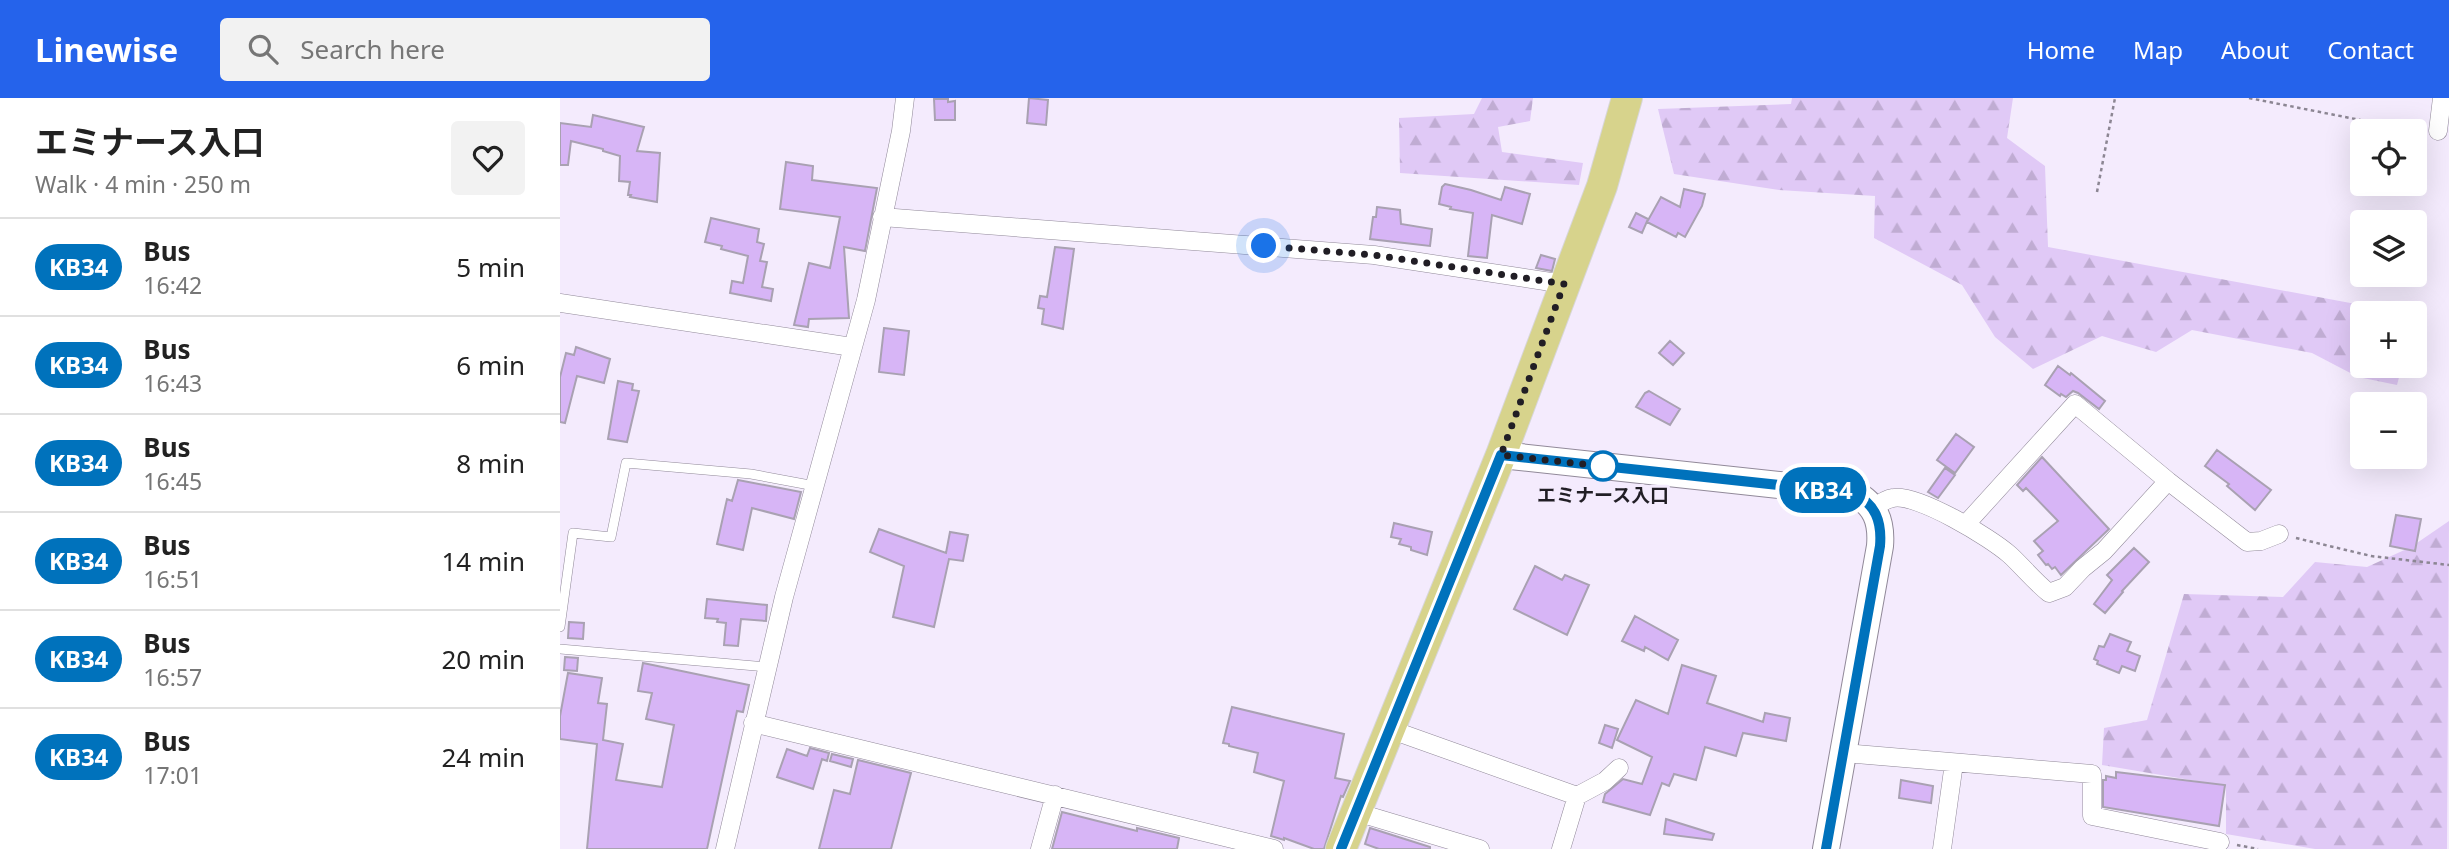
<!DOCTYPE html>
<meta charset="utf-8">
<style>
:root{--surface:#fff;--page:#f2f2f2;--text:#222;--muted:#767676;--line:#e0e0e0;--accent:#2563eb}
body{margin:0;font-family:"Noto Sans","Noto Sans JP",sans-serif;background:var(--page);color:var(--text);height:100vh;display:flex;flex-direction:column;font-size:26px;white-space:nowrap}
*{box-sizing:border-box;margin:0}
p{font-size:23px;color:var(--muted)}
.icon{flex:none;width:38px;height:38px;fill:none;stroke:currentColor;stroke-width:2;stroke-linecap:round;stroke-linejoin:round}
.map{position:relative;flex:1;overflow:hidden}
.sheet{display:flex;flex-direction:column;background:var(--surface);width:560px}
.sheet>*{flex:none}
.badge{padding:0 14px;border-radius:23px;font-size:24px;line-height:46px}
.buttons{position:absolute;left:1790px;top:21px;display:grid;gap:14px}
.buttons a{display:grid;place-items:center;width:77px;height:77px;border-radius:7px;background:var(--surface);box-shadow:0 7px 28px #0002;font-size:35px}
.you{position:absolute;width:35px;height:35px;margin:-18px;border:5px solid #fff;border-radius:50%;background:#1a73e8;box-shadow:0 0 0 10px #1a73e833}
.map>.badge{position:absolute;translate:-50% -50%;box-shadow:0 0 0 4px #fff}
.round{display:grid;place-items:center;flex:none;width:74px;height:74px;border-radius:7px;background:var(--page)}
.head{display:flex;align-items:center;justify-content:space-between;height:119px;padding:0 35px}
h1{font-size:33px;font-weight:700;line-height:52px}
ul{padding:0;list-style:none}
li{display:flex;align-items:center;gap:21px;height:98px;padding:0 35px;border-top:2px solid var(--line)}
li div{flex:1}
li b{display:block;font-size:26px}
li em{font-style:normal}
li .badge{min-width:77px;font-weight:700;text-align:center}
header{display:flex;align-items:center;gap:42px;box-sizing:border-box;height:98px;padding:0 35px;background:var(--accent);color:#fff}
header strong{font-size:33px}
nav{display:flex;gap:38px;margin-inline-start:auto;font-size:24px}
.search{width:490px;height:63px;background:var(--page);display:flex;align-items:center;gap:18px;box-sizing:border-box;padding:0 24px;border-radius:7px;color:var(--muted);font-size:26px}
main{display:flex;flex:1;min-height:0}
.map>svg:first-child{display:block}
.forest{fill:url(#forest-firs)}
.building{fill:#d7b5f6;stroke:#a9a1b2;stroke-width:2}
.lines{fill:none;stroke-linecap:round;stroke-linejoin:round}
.lane-casing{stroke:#918999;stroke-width:10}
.street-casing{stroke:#918999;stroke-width:19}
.secondary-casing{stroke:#918999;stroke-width:28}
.primary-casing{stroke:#d7d6d8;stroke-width:32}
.path{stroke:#8c8693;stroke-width:2.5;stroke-dasharray:3.5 3.5;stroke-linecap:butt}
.lane{stroke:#fff;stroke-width:9}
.street{stroke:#fff;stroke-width:18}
.secondary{stroke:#fff;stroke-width:26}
.primary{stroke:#d7d38c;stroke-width:30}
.line-casing{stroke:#fff;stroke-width:16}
.line{stroke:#0072bc;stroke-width:10}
.walk{stroke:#211e25;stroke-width:7;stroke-dasharray:0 12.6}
.stop-dot{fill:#fff;stroke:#0072bc;stroke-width:3.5}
.labels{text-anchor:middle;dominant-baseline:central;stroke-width:6;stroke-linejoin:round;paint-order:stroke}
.stop-label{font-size:19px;font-weight:bold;fill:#211e25;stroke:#f4ebfd}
</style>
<header>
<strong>Linewise</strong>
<div class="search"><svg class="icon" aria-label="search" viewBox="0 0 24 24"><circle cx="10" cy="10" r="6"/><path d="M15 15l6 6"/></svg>Search here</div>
<nav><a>Home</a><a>Map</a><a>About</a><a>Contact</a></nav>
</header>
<main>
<section class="sheet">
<div class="head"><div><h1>エミナース入口</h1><p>Walk · 4 min · 250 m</p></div><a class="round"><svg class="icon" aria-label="heart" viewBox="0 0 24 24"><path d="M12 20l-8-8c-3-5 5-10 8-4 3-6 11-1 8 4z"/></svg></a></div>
<ul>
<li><span class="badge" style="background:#0072bc;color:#fff">KB34</span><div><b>Bus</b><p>16:42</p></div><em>5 min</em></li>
<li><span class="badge" style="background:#0072bc;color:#fff">KB34</span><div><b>Bus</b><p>16:43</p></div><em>6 min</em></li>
<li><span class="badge" style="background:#0072bc;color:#fff">KB34</span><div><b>Bus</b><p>16:45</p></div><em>8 min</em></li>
<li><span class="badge" style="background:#0072bc;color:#fff">KB34</span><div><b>Bus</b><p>16:51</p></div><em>14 min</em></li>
<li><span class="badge" style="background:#0072bc;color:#fff">KB34</span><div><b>Bus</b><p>16:57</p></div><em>20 min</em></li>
<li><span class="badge" style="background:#0072bc;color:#fff">KB34</span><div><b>Bus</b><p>17:01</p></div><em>24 min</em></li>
</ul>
</section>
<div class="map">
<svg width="1889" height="751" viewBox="0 0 1889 751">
<defs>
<pattern id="forest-firs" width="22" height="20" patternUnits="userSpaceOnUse" patternTransform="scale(1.75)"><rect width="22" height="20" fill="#e0c9f6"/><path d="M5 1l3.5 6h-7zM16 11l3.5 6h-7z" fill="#c0acd3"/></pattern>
</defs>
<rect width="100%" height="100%" fill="#f4ebfd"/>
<path class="forest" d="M922,0H973L970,23L938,29L942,54L1023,65L1019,87L840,75L839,20L914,16Z
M1232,0H1453L1447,40L1485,68L1488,149L1844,215H1802V268H1842L1837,287L1798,279L1752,255L1632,232L1596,254L1542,238L1473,271L1435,239L1402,187L1314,140L1315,98L1219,92L1114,76L1098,11L1231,6Z
M1889,423L1887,751H1755L1666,736V688L1542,667L1544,630L1587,622L1624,496L1723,499L1755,464L1807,469L1851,449Z"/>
<path class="building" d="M469,0L488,2L486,27L467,25Z
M374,1H388V4L395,3V22H375Z
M33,17L84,29L77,53L100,55L97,104L70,99L71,97H68L70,84L59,83L60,58L43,53V51L11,43L8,67H0V25L31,29Z
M226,64L253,68L252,82L317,90L305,153L284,149L289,220L249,221L248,229L234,227L249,165L270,170L280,119L220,111Z
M885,86L911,92L941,102L945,89L970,96L962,126L932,117L927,160L908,158L913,115L890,111L891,109L879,106L882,89Z
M1124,91L1145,96L1142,108L1125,139L1118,135L1116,139L1087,124L1101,99L1120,109Z
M817,109L840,112L841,126L872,131L870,148L810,141L813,119H816Z
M1076,115L1088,121L1082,135L1069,129Z
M151,120L199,131L197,144L204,146L200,163L207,164L202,189L213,191L211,203L170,195L172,183L183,185L188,158L161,151L162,148L145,144Z
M495,149L514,151L503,231L482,226L484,211L478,210L480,198L487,199Z
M981,157L995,161L992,173L976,170Z
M324,230L349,233L344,277L319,274Z
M1110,243L1124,255L1113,267L1099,255Z
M16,249L50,261L44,285L17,278L5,325L0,324V279L6,255L14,257Z
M1498,268L1510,277L1511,275L1545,303L1539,311L1518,295L1513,293L1506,299L1501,296L1500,298L1485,287Z
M58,283L73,286L72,292L79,293L67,344L48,341Z
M1089,293L1120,311L1110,327L1076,309L1085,295Z
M1396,336L1414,349L1395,375L1377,362Z
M1657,352L1711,392L1695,412L1667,388L1669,386L1645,368Z
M1482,359L1549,431L1501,477L1495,469L1492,471L1488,466L1486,467L1478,457L1483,453L1474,443L1498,423L1466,390L1463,393L1457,387Z
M1385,370L1395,377L1378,400L1368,394Z
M178,382L241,394L234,421L192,410L183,452L157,446L167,401L172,403Z
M1836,417L1861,421L1855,453L1830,448Z
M834,425L872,434L867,457L851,452V449L839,446L841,441L831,439Z
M319,431L386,455L390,434L408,437L403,463L389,461L374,529L333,519L344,468L310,454Z
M1574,450L1589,464L1562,493L1563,494L1545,515L1534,506L1552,482L1547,477Z
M975,468L1002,482L1005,477L1029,487L1007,537L954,511Z
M147,501L207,507L206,523L181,521L178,548L164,547L166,525L157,524L158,521L145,520Z
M1075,518L1118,542L1108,562L1085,549L1084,553L1062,543Z
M9,524L24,525L23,541L8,540Z
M1550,536L1571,544L1567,553L1580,558L1575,573L1562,568L1559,575L1537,566L1538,563L1534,561L1539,548L1544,549Z
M5,559L18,560L17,573L4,572Z
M83,565L189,587L183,614L177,613L147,751H27L37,646L0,641V618L8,575L42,580L38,605L47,606L43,642L63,646L56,682L102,689L114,627L86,621L92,595L78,593Z
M1122,567L1156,578L1147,605L1203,624L1205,615L1230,620L1226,643L1183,635L1176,658L1145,649L1136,682L1114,676L1109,688L1102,685L1090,717L1043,704L1045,696L1063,681L1082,686L1092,659L1057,642L1076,602L1108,616Z
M672,609L784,636L775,680L790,683L783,699L781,698L764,751H754L724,740V742L711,738L724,683L694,674L698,655L669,648V646L663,645Z
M1045,627L1058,631L1052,650L1039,645Z
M250,650L269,655L267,663L262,661L253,691L217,679L227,651L247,658Z
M272,656L293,661L291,669L270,663Z
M298,662L351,675L331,751H259L274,692L290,696Z
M1556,674L1665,687L1659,728L1543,709V682H1546V678L1556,680Z
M1341,682L1373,688L1371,705L1339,700Z
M502,714L577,733V730L619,740L617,751H492Z
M1106,721L1154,736L1152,742L1104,736Z
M810,730L870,749V751H819L805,746Z"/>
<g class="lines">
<g class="lane-casing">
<path id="lane" d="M0,529L13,435L51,439L66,365L191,376L255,388
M0,551L207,569"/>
</g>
<g class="street-casing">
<path id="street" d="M1878,33L1882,0
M322,119L814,157L1004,186
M0,205L292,249
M1314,410C1319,406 1326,401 1333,400C1357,395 1431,440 1450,457C1463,469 1474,483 1489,495L1505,489L1523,470L1544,453L1608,383L1687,444L1701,443L1719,436
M1406,426L1515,306L1608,383
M193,625L714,751
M829,631L1017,698L1045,683L1059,670
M1284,655L1532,676V718L1660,744
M796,714L920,751
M165,751L224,499L306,202L341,33L345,0
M480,751L495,697
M1001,751L1017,698
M1382,751L1394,665"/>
</g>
<g class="secondary-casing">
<path id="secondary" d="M941,357L1293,395C1316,406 1322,424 1320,448L1266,751"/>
</g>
<g class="primary-casing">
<path id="primary" d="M781,751L941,357L1042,88L1067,0"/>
</g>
<path class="path" d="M1689,0L1861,34
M1537,94L1555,0
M1736,440L1811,458L1889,467
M1677,747L1698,751"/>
<use href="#lane" class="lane"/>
<use href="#street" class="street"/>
<use href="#secondary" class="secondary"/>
<use href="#primary" class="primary"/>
</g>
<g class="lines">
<g class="line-casing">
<path id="line" d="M781,751L941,357L1293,395C1316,406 1322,424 1320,448L1266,751"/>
</g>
<use href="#line" class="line"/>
<path class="walk" d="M704,148L814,157L1004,186L941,357L1049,369L1043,368"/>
</g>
<circle class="stop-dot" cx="1043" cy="368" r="14"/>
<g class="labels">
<g class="stop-label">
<text x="1043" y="397">エミナース入口</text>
</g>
</g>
</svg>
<div class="buttons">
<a><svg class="icon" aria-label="locate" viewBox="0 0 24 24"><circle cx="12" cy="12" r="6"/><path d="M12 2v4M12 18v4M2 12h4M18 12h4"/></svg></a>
<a><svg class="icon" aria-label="layers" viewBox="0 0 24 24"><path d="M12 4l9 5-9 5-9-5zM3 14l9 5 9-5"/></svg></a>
<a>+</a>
<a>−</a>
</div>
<div class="you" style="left:704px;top:148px"></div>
<b class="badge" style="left:1263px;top:392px;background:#0072bc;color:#fff">KB34</b>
</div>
</main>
